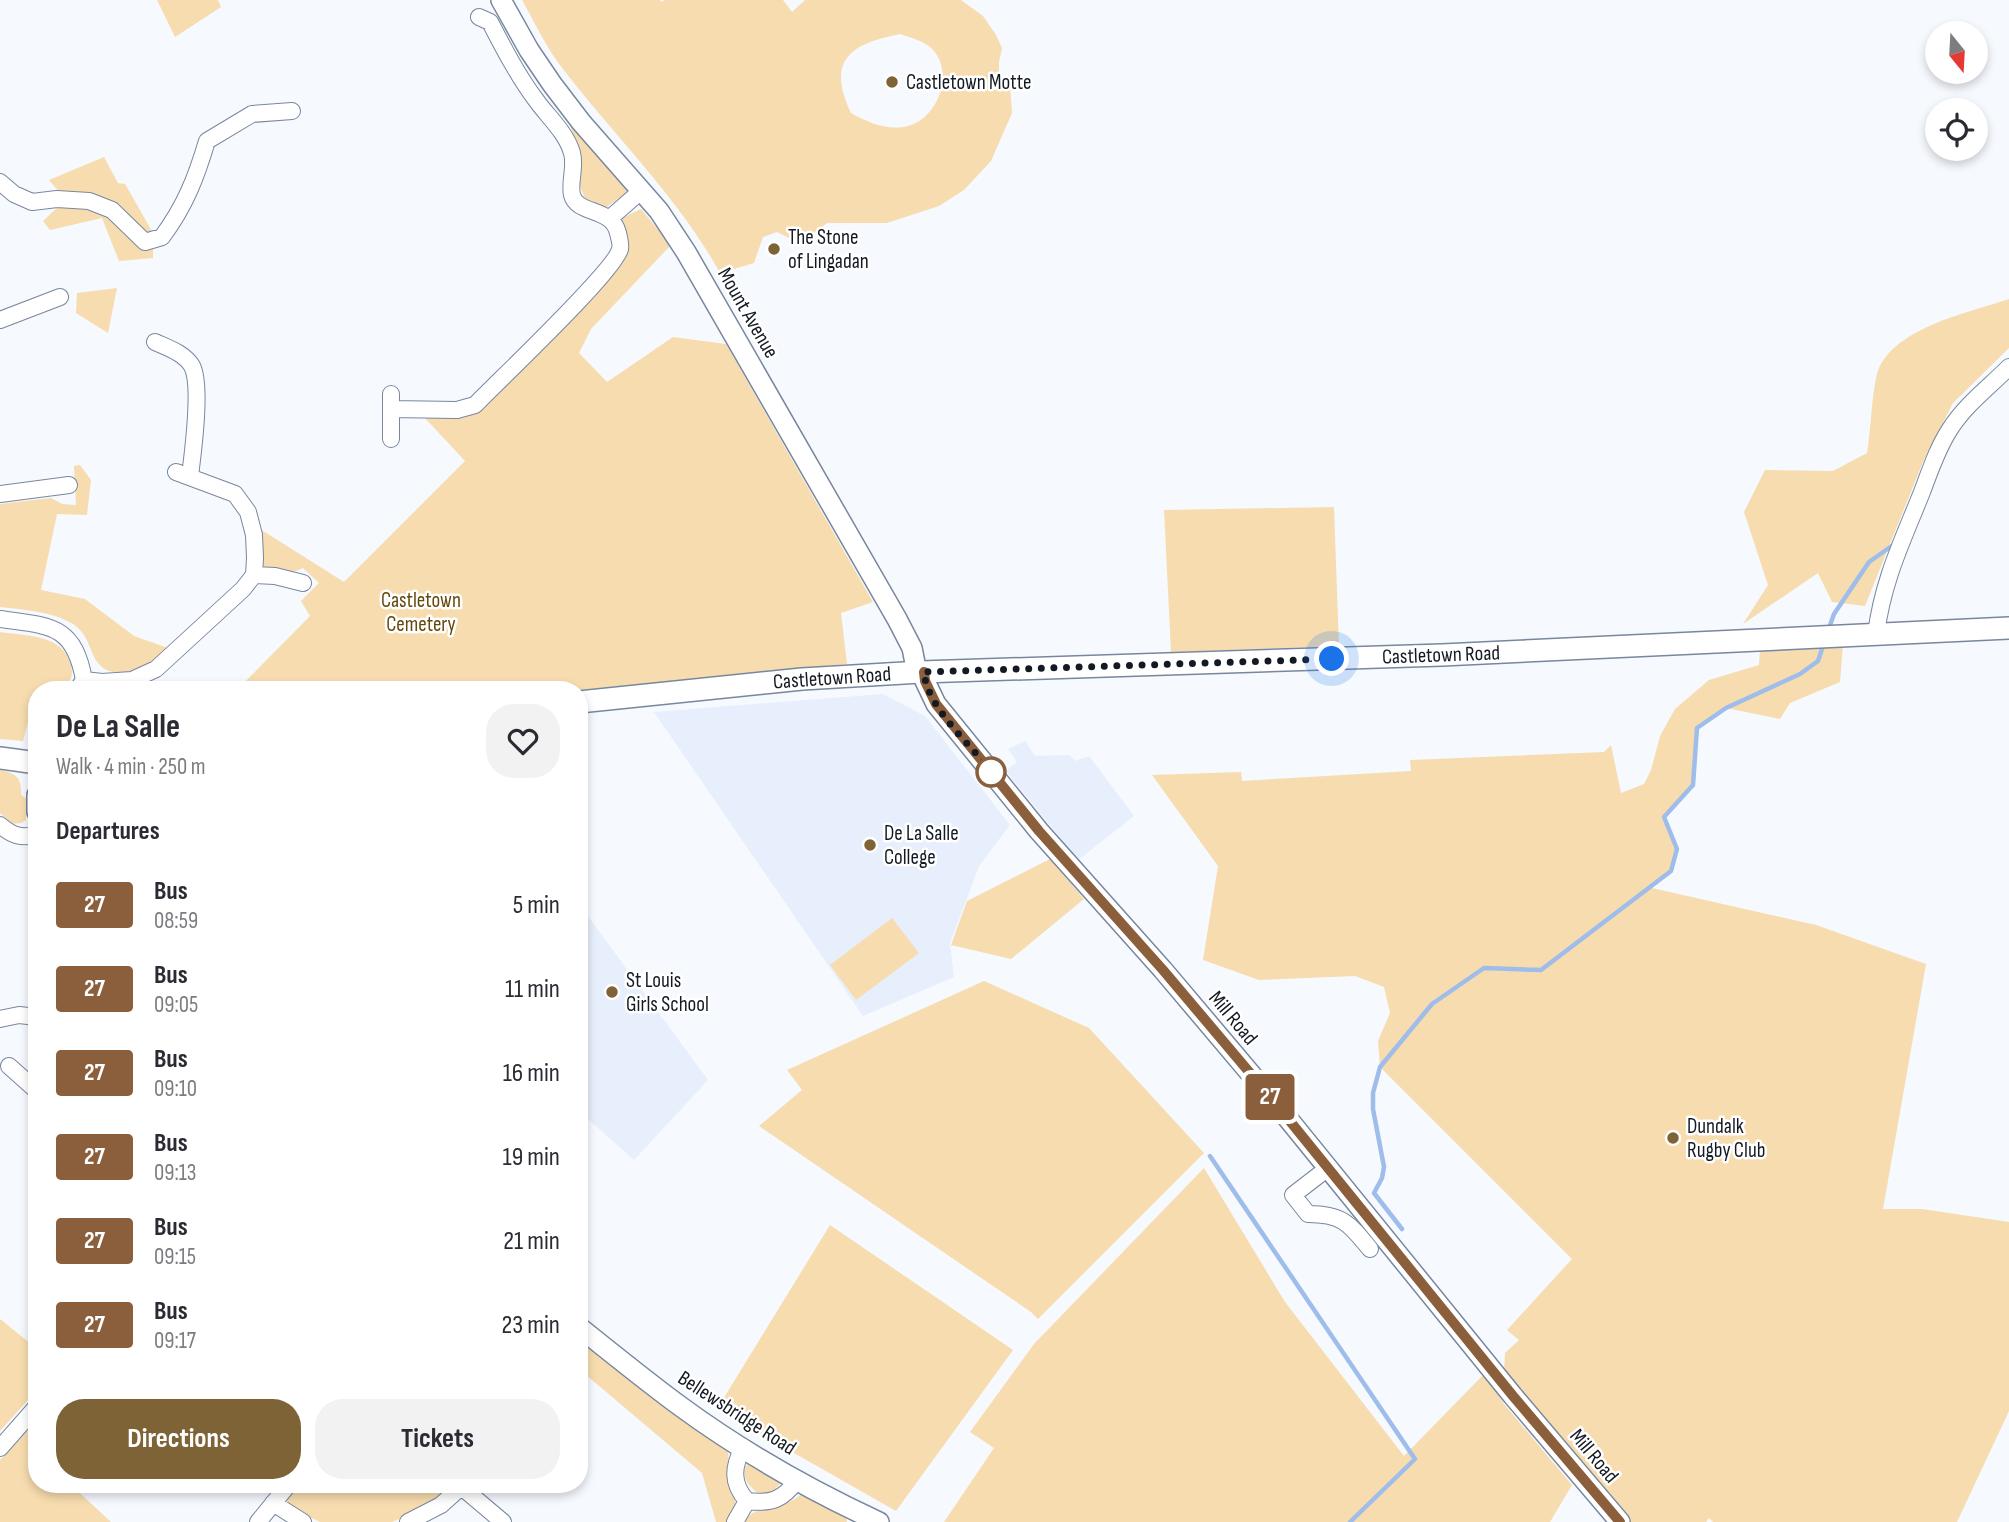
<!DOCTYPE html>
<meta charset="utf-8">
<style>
:root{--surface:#fff;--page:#f2f2f3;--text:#2b2b33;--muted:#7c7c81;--accent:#7d6335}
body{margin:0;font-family:"Sofia Sans Condensed",sans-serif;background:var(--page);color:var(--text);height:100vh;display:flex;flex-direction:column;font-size:26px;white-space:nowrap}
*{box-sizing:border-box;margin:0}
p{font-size:23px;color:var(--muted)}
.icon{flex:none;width:38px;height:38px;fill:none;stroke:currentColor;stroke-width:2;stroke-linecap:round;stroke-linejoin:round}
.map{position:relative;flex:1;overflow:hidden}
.drawer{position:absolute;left:28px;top:681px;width:560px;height:812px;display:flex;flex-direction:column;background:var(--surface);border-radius:28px;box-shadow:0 4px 10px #0003}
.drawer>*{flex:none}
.badge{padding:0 14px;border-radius:5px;font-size:24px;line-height:46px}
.needle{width:46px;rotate:162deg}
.fabs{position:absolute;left:1925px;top:21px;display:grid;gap:14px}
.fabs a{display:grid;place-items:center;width:63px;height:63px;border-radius:50%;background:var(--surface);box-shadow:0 4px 10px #0003;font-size:35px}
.you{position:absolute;width:35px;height:35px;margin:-18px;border:5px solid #fff;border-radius:50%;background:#1a73e8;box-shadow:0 0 0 10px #1a73e833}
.map>.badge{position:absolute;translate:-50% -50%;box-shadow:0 0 0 4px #fff}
h2{padding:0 28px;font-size:26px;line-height:63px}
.round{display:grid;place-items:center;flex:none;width:74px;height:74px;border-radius:28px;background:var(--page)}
.overview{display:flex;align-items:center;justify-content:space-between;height:119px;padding:0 28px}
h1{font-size:33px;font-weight:700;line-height:52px}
.primary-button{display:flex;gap:14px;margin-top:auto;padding:14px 28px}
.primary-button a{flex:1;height:80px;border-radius:28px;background:var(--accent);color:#fff;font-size:28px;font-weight:700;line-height:80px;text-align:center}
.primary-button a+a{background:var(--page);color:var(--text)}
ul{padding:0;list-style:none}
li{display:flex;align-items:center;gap:21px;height:84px;padding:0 28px}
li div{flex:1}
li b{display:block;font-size:26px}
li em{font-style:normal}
li .badge{min-width:77px;font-weight:700;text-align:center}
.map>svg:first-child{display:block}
.built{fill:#e7effc}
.green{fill:#f7dcaf;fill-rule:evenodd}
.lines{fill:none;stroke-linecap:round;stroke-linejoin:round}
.stream{stroke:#9fbdea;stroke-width:4.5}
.minor-casing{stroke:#78879e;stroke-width:18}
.tertiary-casing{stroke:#78879e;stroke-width:22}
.secondary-casing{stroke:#78879e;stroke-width:24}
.minor{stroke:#fff;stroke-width:16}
.tertiary{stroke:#fff;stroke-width:19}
.secondary{stroke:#fff;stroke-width:21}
.line-casing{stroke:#fff;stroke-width:16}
.line{stroke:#8b5e3c;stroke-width:10}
.walk{stroke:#141a23;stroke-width:7;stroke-dasharray:0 12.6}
.poi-dot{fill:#7d6335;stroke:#fff;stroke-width:2.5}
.stop-dot{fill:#fff;stroke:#8b5e3c;stroke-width:3.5}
.labels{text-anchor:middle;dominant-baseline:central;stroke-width:5;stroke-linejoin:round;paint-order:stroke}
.poi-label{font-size:21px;fill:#141a23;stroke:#fff;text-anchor:start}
.street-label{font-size:21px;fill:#141a23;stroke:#fff}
.park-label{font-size:21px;fill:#65480c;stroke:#fff}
</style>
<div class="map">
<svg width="2009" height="1522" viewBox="0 0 2009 1522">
<rect width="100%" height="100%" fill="#f6f9fe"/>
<path class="built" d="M883,694L925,716L1010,825L979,866L950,943L954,977L863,1016L654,712Z
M1025,741L1035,756L1070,755L1075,761L1089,756L1134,816L1078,860L1006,771L1017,762L1008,749Z
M579,904L708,1080L634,1160L579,1111Z"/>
<path class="green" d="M157,0H218L221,7L175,37Z
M522,0H660L661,2L665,0H783L792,12L805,0H961L983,16L996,35L1002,48L999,62V76L1010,86L1012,113L991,161L964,190L939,206L887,223H827L814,233L791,239L777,232L763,237L754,263L720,273C679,198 615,137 563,69C547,49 535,23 522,0ZM900,34C911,38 926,41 934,51C954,75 937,119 908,126C887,131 869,123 851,113C826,60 850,44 900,34Z
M569,121L628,192L605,208L586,201L580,186L581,160Z
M104,157L118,183L125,184L153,233V258L119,261L102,218L50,230L43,221L59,206L61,194L49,180Z
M641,209L671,245L591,329L579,353L607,382L673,337L726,344L873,602L841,613L847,664L579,690H237L310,616L301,601L319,583L303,568C288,576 276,573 262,565L260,529L344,582L465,461L424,417L464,416L612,273L622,218Z
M117,288L108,333L76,313L77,293Z
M2009,299V348L1953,403L1923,462L1865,606L1832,602L1818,573L1743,624L1768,585L1744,512L1765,470L1833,471L1867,453C1871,433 1872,384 1879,368C1899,326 1969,313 2009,299Z
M80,465L91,480L87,515L57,514L41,590L85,599L134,636L168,648C154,664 146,672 123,672C114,673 106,672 99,664C89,653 90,635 73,624C51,611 25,610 0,607V504L51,498L62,504L76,505L74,466Z
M1334,507L1339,646L1171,652L1164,510Z
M0,632C26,636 63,634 71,665C74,677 70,682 62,689L37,690V711L29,718L23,741L0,739Z
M1843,644L1840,682L1790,703L1780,719L1726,708L1698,728L1693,785L1664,817C1679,854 1684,860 1652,888L1816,925L1926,964L1883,1209H1922L2009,1222V1411L1957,1522H1713L1709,1518L1706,1522H1629L1504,1374L1505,1353L1519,1340L1507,1330L1572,1259L1380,1067L1378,1041L1390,1013L1384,987L1355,976L1259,980L1203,960L1218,866L1152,775L1241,772L1242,781L1411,771L1410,760L1604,752L1611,745L1621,793L1644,784L1651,770L1660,736L1675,709L1709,680L1759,665L1760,649Z
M0,770C17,773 22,779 21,795L27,799L26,820L21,823L13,824L0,813Z
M1050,859L1084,899L1011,959L951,945L967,901Z
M892,918L919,953L856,1000L830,965Z
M984,981L1089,1028L1204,1153L1038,1319L1031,1312L759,1126L802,1090L787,1070Z
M1204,1168L1285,1302L1404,1456L1484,1374L1504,1404L1572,1485L1550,1522H944L994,1448L970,1432L1034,1344Z
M830,1225L1013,1350L896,1511L717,1409Z
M0,1319L31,1344L37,1339V1390L0,1431Z
M579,1335L728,1446L729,1474L736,1506L730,1522H716L702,1473L579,1369Z
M37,1421V1484H70L111,1522H0V1460Z
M753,1461L784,1479L772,1493L759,1494C749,1486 741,1479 746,1465Z
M299,1484H446L447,1489L444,1494L420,1510L392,1522H320L288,1506L287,1499Z
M805,1492L845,1514L847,1522H744C753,1506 771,1510 785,1504C792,1501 799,1496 805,1492Z"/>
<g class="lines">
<path class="stream" d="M1828,631L1834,614L1869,562L1896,543
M1210,1156L1415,1459L1350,1522
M1402,1229L1374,1193L1382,1178L1384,1167L1373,1109V1093L1380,1067L1432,1004L1484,968L1541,970L1671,871L1677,849L1664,817L1693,785L1697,728L1726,708L1800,674L1818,661L1824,643"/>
<g class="minor-casing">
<path id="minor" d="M0,182L14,194L32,202L57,199L89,201L112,210L145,242L162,237C185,206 196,178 207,141L252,114L292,111
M610,218L641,191
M0,320L60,297
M155,342C168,348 184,353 192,366C202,385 193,452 190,476
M391,409L457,410L475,405C498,381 615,271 620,249C621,246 619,237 618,233C612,207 577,215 572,195C569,182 576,167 572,153C566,132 548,117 536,100C518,76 504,49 490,22L479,17
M391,439V394
M0,494L69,485
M254,575L275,576L303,583
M0,619C50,626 74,624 84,680L77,690
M1876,634C1883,580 1902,542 1922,492C1930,471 1937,449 1950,429C1965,405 1989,387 2009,367
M84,680L102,682L132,680L156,669L243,589L254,575L255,558L254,535L248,512L235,494L176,472
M0,825C13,836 20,838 37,835
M0,1019L19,1015L37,1017
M9,1066L37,1091
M1328,1168L1293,1195L1308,1214C1342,1214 1349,1223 1370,1249
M743,1447C733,1467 731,1483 747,1501C771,1504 783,1500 797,1480
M0,1448L37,1406
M458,1484L503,1522
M273,1503L303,1522
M258,1522L289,1484
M408,1522L441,1505L461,1487
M735,1522L747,1501"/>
</g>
<g class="tertiary-casing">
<path id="tertiary" d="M501,0L529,50L552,84L581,122L659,211L686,252L897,619L912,648L917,673
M924,672L925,681L936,704L1039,831L1163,970L1272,1099L1513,1396L1620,1522
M37,795V812
M579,1327C613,1354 646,1381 680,1406C740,1450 812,1491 879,1522"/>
</g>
<g class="secondary-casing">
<path id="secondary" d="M579,702L802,679L921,672L1442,655L2009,628
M0,758L37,763"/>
</g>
<use href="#minor" class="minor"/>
<use href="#tertiary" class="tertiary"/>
<use href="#secondary" class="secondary"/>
</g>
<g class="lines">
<g class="line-casing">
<path id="line" d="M924,672L925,681L936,704L1039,831L1163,970L1272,1099L1513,1396L1620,1522"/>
</g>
<use href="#line" class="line"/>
<path class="walk" d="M991,772C970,743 927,708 924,672L1332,659"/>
</g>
<g class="poi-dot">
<circle cx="892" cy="82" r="7"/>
<circle cx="774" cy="249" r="7"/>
<circle cx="870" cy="845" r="7"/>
<circle cx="612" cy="992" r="7"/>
<circle cx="1673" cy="1138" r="7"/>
</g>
<circle class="stop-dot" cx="991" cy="772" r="14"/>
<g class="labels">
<g class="poi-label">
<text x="906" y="82">Castletown Motte</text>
<text x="788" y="237">The Stone<tspan x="788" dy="24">of Lingadan</tspan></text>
<text x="884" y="833">De La Salle<tspan x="884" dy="24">College</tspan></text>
<text x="626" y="980">St Louis<tspan x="626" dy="24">Girls School</tspan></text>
<text x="1687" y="1126">Dundalk<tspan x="1687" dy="24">Rugby Club</tspan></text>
</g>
<g class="street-label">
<text transform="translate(748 313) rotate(60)">Mount Avenue</text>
<text transform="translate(1441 655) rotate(-2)">Castletown Road</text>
<text transform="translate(832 678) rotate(-4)">Castletown Road</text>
<text transform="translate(1233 1018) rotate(50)">Mill Road</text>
<text transform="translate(737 1413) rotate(33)">Bellewsbridge Road</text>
<text transform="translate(1594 1456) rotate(50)">Mill Road</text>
</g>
<g class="park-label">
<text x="421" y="600">Castletown<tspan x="421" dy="24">Cemetery</tspan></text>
</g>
</g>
</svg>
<div class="fabs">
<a><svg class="needle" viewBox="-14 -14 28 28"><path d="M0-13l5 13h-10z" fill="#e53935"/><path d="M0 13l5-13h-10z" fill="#7c7c81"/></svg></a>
<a><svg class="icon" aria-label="locate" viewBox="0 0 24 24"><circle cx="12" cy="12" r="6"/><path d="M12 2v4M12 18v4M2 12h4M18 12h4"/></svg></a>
</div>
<div class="you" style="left:1332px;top:659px"></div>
<b class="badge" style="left:1270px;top:1097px;background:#8b5e3c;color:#fff">27</b>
<section class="drawer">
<div class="overview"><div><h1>De La Salle</h1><p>Walk · 4 min · 250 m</p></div><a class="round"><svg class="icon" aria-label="heart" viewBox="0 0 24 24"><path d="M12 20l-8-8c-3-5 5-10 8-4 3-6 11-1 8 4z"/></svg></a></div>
<h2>Departures</h2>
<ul>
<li><span class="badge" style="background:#8b5e3c;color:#fff">27</span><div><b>Bus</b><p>08:59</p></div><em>5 min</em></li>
<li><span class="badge" style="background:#8b5e3c;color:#fff">27</span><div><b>Bus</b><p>09:05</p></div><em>11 min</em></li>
<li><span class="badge" style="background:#8b5e3c;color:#fff">27</span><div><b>Bus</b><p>09:10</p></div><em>16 min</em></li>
<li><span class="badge" style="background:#8b5e3c;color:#fff">27</span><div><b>Bus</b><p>09:13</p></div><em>19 min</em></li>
<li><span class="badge" style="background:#8b5e3c;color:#fff">27</span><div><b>Bus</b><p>09:15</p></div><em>21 min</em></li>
<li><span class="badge" style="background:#8b5e3c;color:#fff">27</span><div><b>Bus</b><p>09:17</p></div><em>23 min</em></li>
</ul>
<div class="primary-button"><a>Directions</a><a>Tickets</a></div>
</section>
</div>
